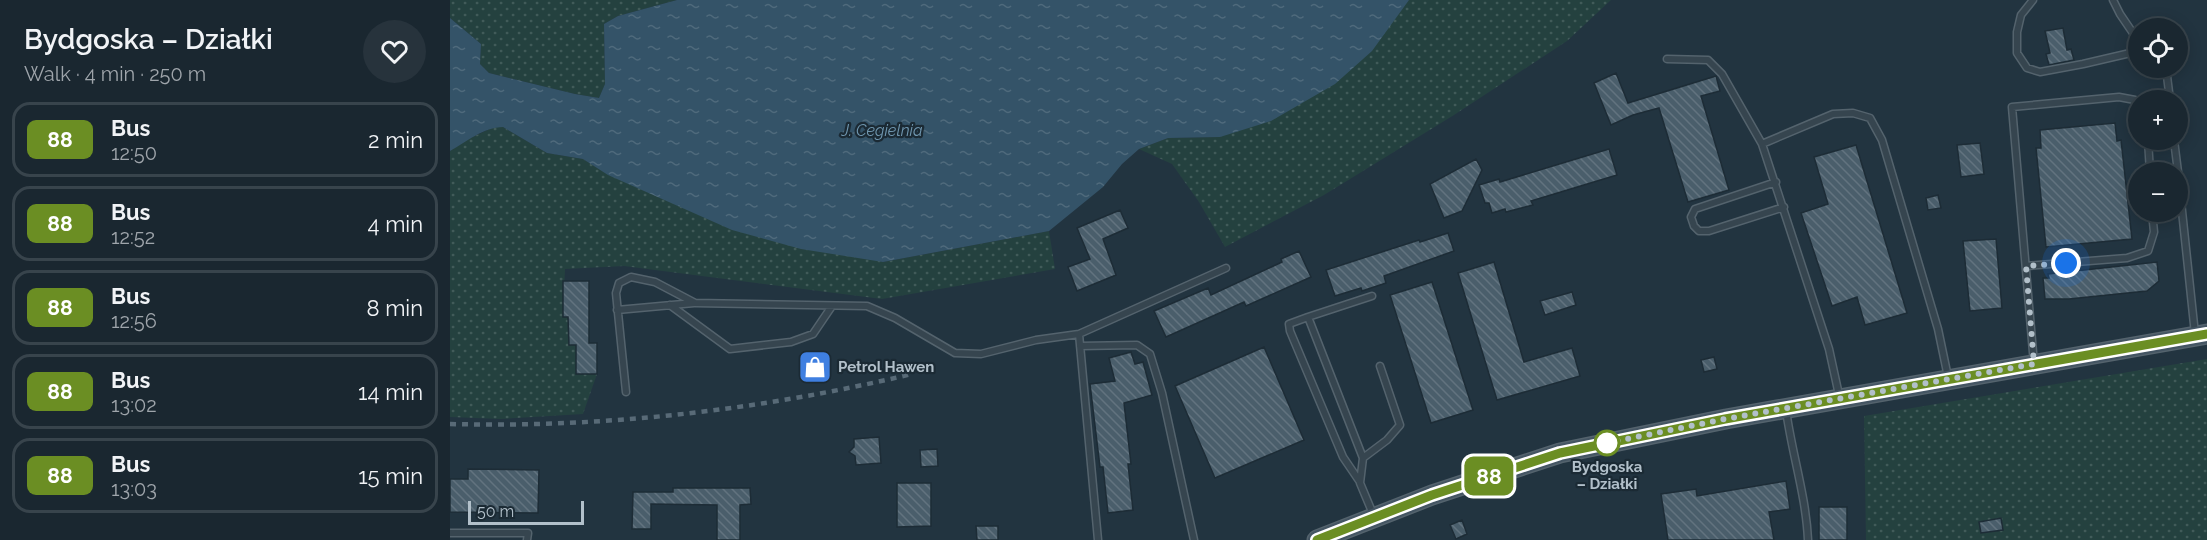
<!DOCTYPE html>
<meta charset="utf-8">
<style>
:root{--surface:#1a2730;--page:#27333c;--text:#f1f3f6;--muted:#9fa5ab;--line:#38444c}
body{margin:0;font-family:Raleway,sans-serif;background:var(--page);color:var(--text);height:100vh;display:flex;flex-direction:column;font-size:22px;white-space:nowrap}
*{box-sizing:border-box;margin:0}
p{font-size:20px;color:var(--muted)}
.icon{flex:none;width:33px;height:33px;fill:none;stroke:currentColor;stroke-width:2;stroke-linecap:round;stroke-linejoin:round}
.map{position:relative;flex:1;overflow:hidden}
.panel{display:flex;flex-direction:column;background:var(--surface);width:450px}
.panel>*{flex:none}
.badge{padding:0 12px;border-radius:9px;font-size:21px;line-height:39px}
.buttons{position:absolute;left:1678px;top:18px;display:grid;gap:12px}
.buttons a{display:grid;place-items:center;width:60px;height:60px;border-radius:50%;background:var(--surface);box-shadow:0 3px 15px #0003,0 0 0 2px var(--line);font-size:30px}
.scale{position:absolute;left:18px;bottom:15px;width:116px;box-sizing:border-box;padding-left:6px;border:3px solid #b2c0ca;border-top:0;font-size:16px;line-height:21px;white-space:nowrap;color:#b2c0ca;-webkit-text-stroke:4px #1b2a34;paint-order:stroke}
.you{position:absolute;width:30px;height:30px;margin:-15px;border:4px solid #fff;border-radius:50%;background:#1a73e8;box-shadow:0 0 0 9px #1a73e833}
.map>.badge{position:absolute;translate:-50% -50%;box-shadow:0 0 0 3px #fff}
.round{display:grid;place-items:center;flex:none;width:63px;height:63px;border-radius:32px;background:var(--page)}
.headline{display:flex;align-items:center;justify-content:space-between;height:102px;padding:0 24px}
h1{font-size:28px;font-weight:600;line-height:45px}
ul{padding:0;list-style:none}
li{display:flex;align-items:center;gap:18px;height:75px;margin:0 12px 9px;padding:0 12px;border:3px solid var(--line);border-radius:18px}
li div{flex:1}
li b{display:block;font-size:22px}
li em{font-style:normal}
li .badge{min-width:66px;font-weight:700;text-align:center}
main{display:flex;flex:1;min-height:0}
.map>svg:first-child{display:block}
.grass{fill:url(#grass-dots)}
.water{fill:url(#water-ripples)}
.building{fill:url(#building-back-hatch);stroke:#1d2c36;stroke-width:1.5}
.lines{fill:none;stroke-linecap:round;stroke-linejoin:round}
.lane-casing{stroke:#54636d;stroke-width:9}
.secondary-casing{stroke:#54636d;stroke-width:21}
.lane{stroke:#36454f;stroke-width:6}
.secondary{stroke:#445563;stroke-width:18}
.rail{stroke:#586a77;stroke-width:4.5;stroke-dasharray:6 6;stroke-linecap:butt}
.line-casing{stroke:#fff;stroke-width:14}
.line{stroke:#6b8e23;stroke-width:9}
.walk{stroke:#b2c0ca;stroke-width:6;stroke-dasharray:0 10.8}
.stop-dot{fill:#fff;stroke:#6b8e23;stroke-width:3}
.labels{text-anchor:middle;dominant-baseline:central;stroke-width:4.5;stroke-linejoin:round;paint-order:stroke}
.poi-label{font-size:15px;font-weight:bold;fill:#b2c0ca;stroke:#1b2a34;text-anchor:start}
.stop-label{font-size:15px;font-weight:bold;fill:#b2c0ca;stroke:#1b2a34}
.water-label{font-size:16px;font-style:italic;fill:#7097b0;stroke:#1b2a34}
</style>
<main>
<section class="panel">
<div class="headline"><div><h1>Bydgoska – Działki</h1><p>Walk · 4 min · 250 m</p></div><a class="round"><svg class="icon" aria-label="heart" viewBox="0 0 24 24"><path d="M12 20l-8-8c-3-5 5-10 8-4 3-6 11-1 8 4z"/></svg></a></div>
<ul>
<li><span class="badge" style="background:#6b8e23;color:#fff">88</span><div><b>Bus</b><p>12:50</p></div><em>2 min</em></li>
<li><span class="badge" style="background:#6b8e23;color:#fff">88</span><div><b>Bus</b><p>12:52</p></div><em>4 min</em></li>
<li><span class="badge" style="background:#6b8e23;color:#fff">88</span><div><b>Bus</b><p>12:56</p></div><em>8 min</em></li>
<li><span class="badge" style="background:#6b8e23;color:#fff">88</span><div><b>Bus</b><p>13:02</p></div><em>14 min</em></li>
<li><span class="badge" style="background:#6b8e23;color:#fff">88</span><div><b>Bus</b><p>13:03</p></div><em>15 min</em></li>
</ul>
</section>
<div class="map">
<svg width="1757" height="540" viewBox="0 0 1757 540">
<defs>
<pattern id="grass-dots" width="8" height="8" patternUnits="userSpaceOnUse" patternTransform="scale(1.5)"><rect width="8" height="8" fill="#24413f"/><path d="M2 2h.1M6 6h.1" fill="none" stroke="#415b59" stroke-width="1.8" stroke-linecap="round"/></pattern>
<pattern id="water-ripples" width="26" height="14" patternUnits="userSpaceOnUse" patternTransform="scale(1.5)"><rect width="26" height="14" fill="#345368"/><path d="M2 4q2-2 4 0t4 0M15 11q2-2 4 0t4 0" fill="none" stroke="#4f6a7c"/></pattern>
<pattern id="building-back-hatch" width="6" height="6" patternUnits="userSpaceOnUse" patternTransform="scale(1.5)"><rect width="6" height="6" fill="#4a5e6b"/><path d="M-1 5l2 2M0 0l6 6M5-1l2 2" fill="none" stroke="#62737f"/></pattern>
</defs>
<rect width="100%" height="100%" fill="#223440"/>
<path class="grass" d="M0,0H227L168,16L154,24L155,84L149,98L125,94L39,73L30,64L31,44L0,18Z
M959,0H1161L1117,41L1004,115L874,195L775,247L749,202L722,164L689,149L718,138L770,137Z
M44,127H53L97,153L133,159L159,175L433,262L599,231L605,269L432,299L174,266L115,269L113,316L118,317L119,344L126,345L127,374H147L133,414L51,419L0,417V151L14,141Z
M1757,359V540H1416L1414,416Z"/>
<path class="water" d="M227,0H959L922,51L885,84L821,121L770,137L718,138L689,149L672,164L653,187L599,231L433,262L351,249L282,230L158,175L133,159L97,153L53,127C34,127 16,142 0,151V18L31,44L30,64L39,73L125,94L149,98L155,84L154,24L168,16Z"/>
<path class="building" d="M1613,28L1617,50L1621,49L1624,60L1599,65L1596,54L1600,53L1595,31Z
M1166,73L1178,103L1266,76L1270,91L1251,96L1279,190L1238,202L1209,108L1183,115L1161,125L1144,83Z
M1665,123L1667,141L1671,140L1682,239L1596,247L1586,148H1591L1590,130Z
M1530,143L1534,174L1511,177L1507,145Z
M1406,145L1457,313L1415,325L1407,297L1382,306L1351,213L1378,204L1364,157Z
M1159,149L1167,175L1081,201L1083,205L1056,212L1055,209L1042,213L1039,203H1035L1029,185L1049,179L1050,182Z
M1026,159L1032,170L1012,211L994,218L980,184Z
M1488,195L1491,208L1478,210L1476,198Z
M670,210L678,228L653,239L666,275L627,291L618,267L640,259L627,228Z
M998,233L1004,251L934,276L936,283L912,291L911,288L885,296L876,270L969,240L970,242Z
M1546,239L1552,308L1520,311L1513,241Z
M849,251L861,277L796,306L794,302L716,337L704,311L758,288L761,295L832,262L831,259Z
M1044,262L1074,362L1122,348L1130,376L1047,400L1008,273Z
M1707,262L1709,281L1697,291L1619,299H1595L1593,278H1599L1598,274Z
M113,281H139V343H147V374H126V345H119L118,317H113Z
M982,282L1023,410L981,423L940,295Z
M1122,292L1126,305L1095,315L1090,301Z
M814,347L854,440L765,478L725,386Z
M681,352L685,364L693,362L702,395L674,403L681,464H678L683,510L658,513L653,467H650L640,384L665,381L659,358Z
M1264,357L1267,369L1254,372L1251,360Z
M429,437L431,463L406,465L405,456L399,452L404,447V439Z
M487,449L488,466L471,467L470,450Z
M18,469L89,470L88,513L0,512V479H18Z
M1336,481L1340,509L1319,512L1324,540H1218L1211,494L1246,489L1247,496Z
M447,483H481V526L447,527Z
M223,488H300L301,504L290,505V540H267V505L201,504V529H182L183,492H223Z
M1369,507H1397V540H1369Z
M1551,518L1553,530L1531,533L1529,522Z
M1012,520L1017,534L1006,539L1000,525Z
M526,526H548V540H527Z"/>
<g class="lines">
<g class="lane-casing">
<path id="lane" d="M1583,0L1571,15L1567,32V53L1577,68L1590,72L1633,64L1689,51
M1663,0L1670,14L1689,42
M1217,59L1258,60L1272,74L1312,144L1379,349L1389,395
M1716,68L1720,100
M1698,140L1700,172
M1724,140L1728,172
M1312,144L1383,114L1403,113L1420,118L1432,140L1488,329L1498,377
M1728,173L1745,334
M1326,182L1245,209L1241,217L1244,226L1249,231H1259L1334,207
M1576,266L1677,258L1698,251L1704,232L1702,212
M922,296L858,317L913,458L910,483L923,514
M220,305L280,349L341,342L363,334L382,306
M167,310L244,303
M858,317L839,324L840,331L893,457L910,482
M629,334L776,268
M630,346L687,345L700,354L712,393L744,540
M1584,364L1562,107L1669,97L1685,100L1689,107
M176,392L166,293L169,283L181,277L205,282L245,303L417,306L445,318L505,353L531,354L586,340L629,334L648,540
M1336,410C1342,454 1356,496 1358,540
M913,458L937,440L950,425L930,366
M0,533H78L77,540"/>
</g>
<g class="secondary-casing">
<path id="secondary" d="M867,540L982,495L1110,453L1276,419L1757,334"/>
</g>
<use href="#lane" class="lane"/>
<use href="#secondary" class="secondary"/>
<path class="rail" d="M0,424C156,428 310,410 462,374"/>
</g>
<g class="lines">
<g class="line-casing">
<path id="line" d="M867,540L982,495L1110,453L1275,419L1757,334"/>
</g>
<use href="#line" class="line"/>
<path class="walk" d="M1157,443L1275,419L1584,364L1576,266L1616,263"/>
</g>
<defs>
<g id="shop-square" transform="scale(1.725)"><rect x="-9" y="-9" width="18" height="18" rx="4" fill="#3f7fe0" stroke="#1b2a34"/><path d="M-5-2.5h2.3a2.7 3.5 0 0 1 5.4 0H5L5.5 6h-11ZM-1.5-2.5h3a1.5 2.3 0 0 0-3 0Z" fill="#fff"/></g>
</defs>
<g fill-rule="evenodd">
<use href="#shop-square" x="365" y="367"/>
</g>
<circle class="stop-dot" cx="1157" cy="443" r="12"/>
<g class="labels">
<g class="poi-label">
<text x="388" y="367">Petrol Hawen</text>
</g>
<g class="stop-label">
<text x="1157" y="467">Bydgoska<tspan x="1157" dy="17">– Działki</tspan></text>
</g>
<g class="water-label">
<text x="432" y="130">J. Cegielnia</text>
</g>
</g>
</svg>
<div class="buttons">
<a><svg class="icon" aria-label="locate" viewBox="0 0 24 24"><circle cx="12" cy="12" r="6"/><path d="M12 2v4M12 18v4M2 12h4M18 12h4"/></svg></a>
<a>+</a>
<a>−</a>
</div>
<div class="scale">50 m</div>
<div class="you" style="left:1616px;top:263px"></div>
<b class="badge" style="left:1039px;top:476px;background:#6b8e23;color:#fff">88</b>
</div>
</main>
